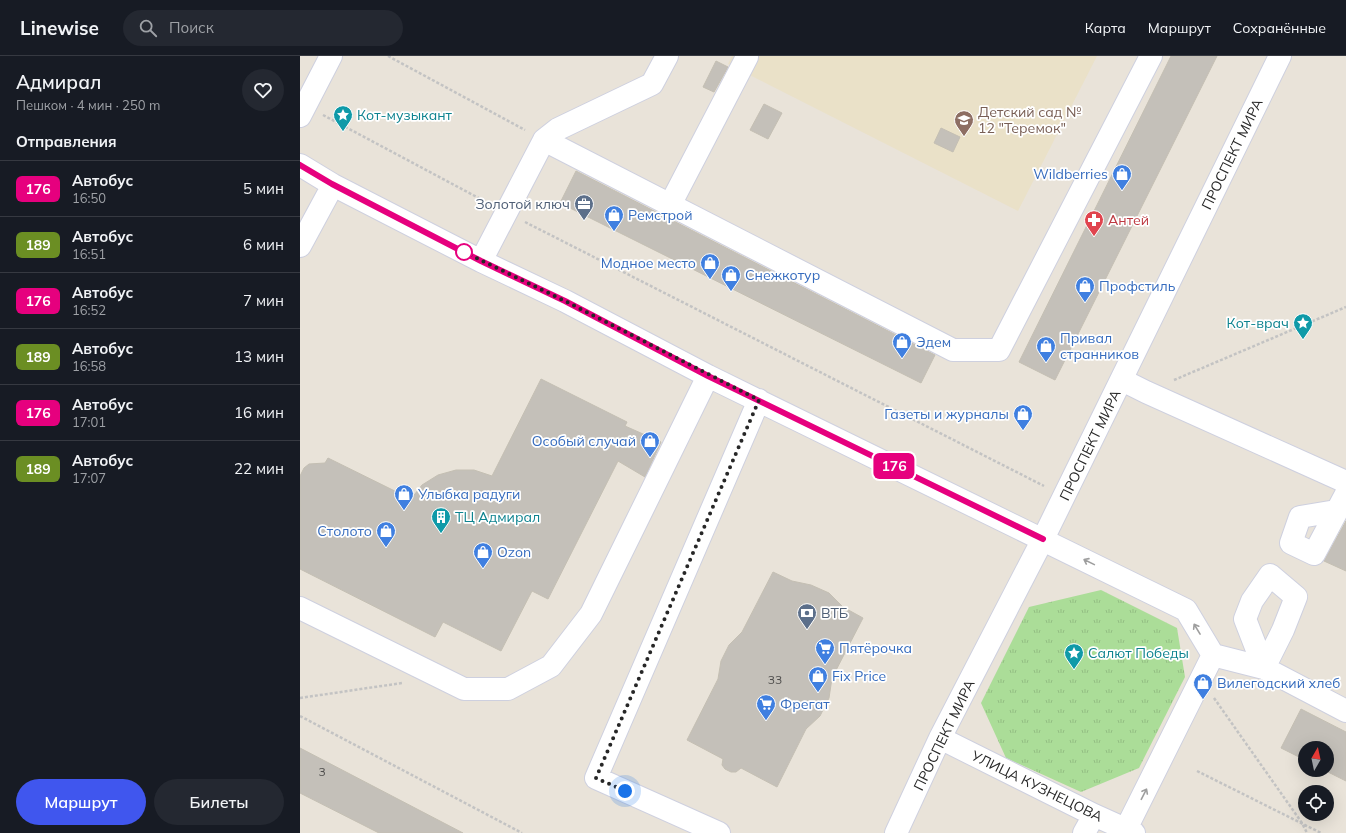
<!DOCTYPE html>
<html lang="ru">
<meta charset="utf-8">
<style>
:root{--surface:#171b24;--page:#242831;--text:#f1f3f6;--muted:#9ea1a6;--line:#363941;--accent:#4056ee}
body{margin:0;font-family:Mulish,sans-serif;background:var(--page);color:var(--text);height:100vh;display:flex;flex-direction:column;font-size:15px;white-space:nowrap}
*{box-sizing:border-box;margin:0}
p{font-size:13px;color:var(--muted)}
.icon{flex:none;width:22px;height:22px;fill:none;stroke:currentColor;stroke-width:2;stroke-linecap:round;stroke-linejoin:round}
.map{position:relative;flex:1;overflow:hidden}
.sheet{display:flex;flex-direction:column;background:var(--surface);width:300px}
.sheet>*{flex:none}
.badge{padding:0 8px;border-radius:6px;font-size:14px;line-height:26px}
.needle{width:26px;rotate:9deg}
.controls{position:absolute;left:998px;top:685px;display:grid;gap:8px}
.controls a{display:grid;place-items:center;width:36px;height:36px;border-radius:50%;background:var(--surface);box-shadow:0 4px 16px #0002;font-size:20px}
.you{position:absolute;width:20px;height:20px;margin:-10px;border:3px solid #fff;border-radius:50%;background:#1a73e8;box-shadow:0 0 0 6px #1a73e833}
.map>.badge{position:absolute;translate:-50% -50%;box-shadow:0 0 0 2px #fff}
h2{padding:0 16px;font-size:15px;line-height:36px}
.round{display:grid;place-items:center;flex:none;width:42px;height:42px;border-radius:21px;background:var(--page)}
.head{display:flex;align-items:center;justify-content:space-between;height:68px;padding:0 16px}
h1{font-size:19px;font-weight:600;line-height:30px}
.cta{display:flex;gap:8px;margin-top:auto;padding:8px 16px}
.cta a{flex:1;height:46px;border-radius:24px;background:var(--accent);color:#fff;font-size:16px;font-weight:600;line-height:46px;text-align:center}
.cta a+a{background:var(--page);color:var(--text)}
ul{padding:0;list-style:none}
li{display:flex;align-items:center;gap:12px;height:56px;padding:0 16px;border-top:1px solid var(--line)}
li div{flex:1}
li b{display:block;font-size:15px}
li em{font-style:normal}
li .badge{min-width:44px;font-weight:700;text-align:center}
header{display:flex;align-items:center;gap:24px;box-sizing:border-box;height:56px;padding:0 20px;background:var(--surface);border-bottom:1px solid var(--line)}
header strong{font-size:19px}
nav{display:flex;gap:22px;margin-inline-start:auto;font-size:14px}
.search{width:280px;height:36px;background:var(--page);display:flex;align-items:center;gap:10px;box-sizing:border-box;padding:0 14px;border-radius:22px;color:var(--muted);font-size:15px}
main{display:flex;flex:1;min-height:0}
.map>svg:first-child{display:block}
.education{fill:#eae1c8}
.grass{fill:url(#grass-tufts)}
.building{fill:#c4c0b9;stroke:#c4bfb3}
.lines{fill:none;stroke-linecap:round;stroke-linejoin:round}
.minor-casing{stroke:#ced0df;stroke-width:24}
.path{stroke:#c3c3c3;stroke-width:2.5;stroke-dasharray:3 2;stroke-linecap:butt}
.minor{stroke:#fff;stroke-width:22}
.oneway{stroke:#9e9e9e}
.line-casing{stroke:#fff;stroke-width:9}
.line{stroke:#e6007e;stroke-width:6}
.walk{stroke:#272727;stroke-width:4;stroke-dasharray:0 7.2}
.stop-dot{fill:#fff;stroke:#e6007e;stroke-width:2}
.labels{text-anchor:middle;dominant-baseline:central;stroke-width:3.5;stroke-linejoin:round;paint-order:stroke}
.number-label{font-size:12px;fill:#4e4d4c}
.education-label{font-size:14px;fill:#785e54;stroke:#fff;text-anchor:start}
.culture-label{font-size:14px;fill:#0d838f;stroke:#fff;text-anchor:start}
.street-label{font-size:14px;fill:#272727;stroke:#fff}
.shop-label{font-size:14px;fill:#366cbe;stroke:#fff;text-anchor:start}
.service-label{font-size:14px;fill:#4e5e75;stroke:#fff;text-anchor:end}
.health-label{font-size:14px;fill:#be3a42;stroke:#fff;text-anchor:start}
</style>
<header>
<strong>Linewise</strong>
<div class="search"><svg class="icon" aria-label="search" viewBox="0 0 24 24"><circle cx="10" cy="10" r="6"/><path d="M15 15l6 6"/></svg>Поиск</div>
<nav><a>Карта</a><a>Маршрут</a><a>Сохранённые</a></nav>
</header>
<main>
<section class="sheet">
<div class="head"><div><h1>Адмирал</h1><p>Пешком · 4 мин · 250 m</p></div><a class="round"><svg class="icon" aria-label="heart" viewBox="0 0 24 24"><path d="M12 20l-8-8c-3-5 5-10 8-4 3-6 11-1 8 4z"/></svg></a></div>
<h2>Отправления</h2>
<ul>
<li><span class="badge" style="background:#e6007e;color:#fff">176</span><div><b>Автобус</b><p>16:50</p></div><em>5 мин</em></li>
<li><span class="badge" style="background:#6b8e23;color:#fff">189</span><div><b>Автобус</b><p>16:51</p></div><em>6 мин</em></li>
<li><span class="badge" style="background:#e6007e;color:#fff">176</span><div><b>Автобус</b><p>16:52</p></div><em>7 мин</em></li>
<li><span class="badge" style="background:#6b8e23;color:#fff">189</span><div><b>Автобус</b><p>16:58</p></div><em>13 мин</em></li>
<li><span class="badge" style="background:#e6007e;color:#fff">176</span><div><b>Автобус</b><p>17:01</p></div><em>16 мин</em></li>
<li><span class="badge" style="background:#6b8e23;color:#fff">189</span><div><b>Автобус</b><p>17:07</p></div><em>22 мин</em></li>
</ul>
<div class="cta"><a>Маршрут</a><a>Билеты</a></div>
</section>
<div class="map">
<svg width="1046" height="777" viewBox="0 0 1046 777">
<defs>
<pattern id="grass-tufts" width="24" height="20" patternUnits="userSpaceOnUse"><rect width="24" height="20" fill="#abdd98"/><path d="M3 7l-1-3M5 7V3M7 7l1-3M15 17l-1-3M17 17v-4M19 17l1-3" fill="none" stroke="#93be83"/></pattern>
</defs>
<rect width="100%" height="100%" fill="#e9e3d9"/>
<path class="education" d="M432,0H797L718,155L428,8Z"/>
<path class="grass" d="M801,534L877,572L885,621L839,712L781,736L706,702L681,647L729,551Z"/>
<path class="building" d="M871,0H917L755,324L719,306Z
M416,5L428,11L414,36L403,31Z
M464,48L482,57L468,83L450,74Z
M641,72L660,81L653,96L634,87Z
M276,115L635,299L621,327L260,147Z
M241,323L327,366L325,370L361,386L345,421L318,405L248,543L232,535L201,595L143,566L135,581L0,513V420L4,412L9,408L25,407L28,402L111,443L122,429L138,419L156,414H174L192,420Z
M1046,465V515L1024,505Z
M473,516L492,525L511,529L529,537L543,551L563,562L532,622L529,642L520,660L506,673L477,731L441,712L436,716H431L425,713L422,709L423,703L387,684L418,623L421,605L429,589L442,576Z
M1001,653L1046,676V725L1024,714H1027V692H1005V704L981,692Z
M0,692L163,777H79L0,737Z"/>
<g class="lines">
<g class="minor-casing">
<path id="minor" d="M0,60L31,0
M244,84L258,73L352,28L367,0
M0,109L33,129L181,205L265,245L408,320L886,554L913,599L826,773
M370,149L447,1
M0,190L33,129
M181,205L244,84L653,294H699L851,0
M822,324L846,336L1046,426
M1036,455L1000,461L991,487L1014,498L1046,438
M970,519L996,541L983,574L964,612L945,563L952,545Z
M0,552L164,633H208L251,610L291,558L408,320
M913,599L964,612L1046,655
M640,682L794,759L834,777
M419,777L296,722L459,344
M596,777L640,682L743,483L980,0
M784,777L794,759"/>
</g>
<path class="path" d="M88,0L225,74
M23,59L188,147
M225,166L744,430
M874,324L1046,251
M0,642L102,627
M914,642L1002,767L1007,777
M0,660L222,777
M897,715L1021,777"/>
<use href="#minor" class="minor"/>
</g>
<defs><path id="oneway-shaft" d="M-6 0H5M1.5-3L5.5 0L1.5 3" fill="none" stroke-width="1.6" stroke-linecap="round" stroke-linejoin="round"/></defs>
<g class="oneway">
<use href="#oneway-shaft" transform="translate(789 506) rotate(-154)"/>
<use href="#oneway-shaft" transform="translate(897 573) rotate(-121)"/>
<use href="#oneway-shaft" transform="translate(844 738) rotate(-63)"/>
</g>
<g class="lines">
<g class="line-casing">
<path id="line" d="M0,109L32,128L181,205L265,245L408,320L743,483"/>
</g>
<use href="#line" class="line"/>
<path class="walk" d="M164,196L265,245L459,344L296,722L325,735"/>
</g>
<defs>
<g id="sight-pin" transform="scale(1)"><path d="M0 17L-7.5 6A9.5 9.5 0 1 1 7.5 6Z" fill="#0f9aa8" stroke="#fff"/><path d="M0-6L1.8-2.2L6-1.7L2.9 1.2L3.7 5.4L0 3.3L-3.7 5.4L-2.9 1.2L-6-1.7L-1.8-2.2Z" fill="#fff"/></g>
<g id="school-pin" transform="scale(1)"><path d="M0 17L-7.5 6A9.5 9.5 0 1 1 7.5 6Z" fill="#8d6e63" stroke="#fff"/><path d="M0-5L7-2L0 1L-7-2ZM-4 1L0 2.5L4 1V4Q0 6-4 4Z" fill="#fff"/></g>
<g id="shop-pin" transform="scale(1)"><path d="M0 17L-7.5 6A9.5 9.5 0 1 1 7.5 6Z" fill="#3f7fe0" stroke="#fff"/><path d="M-5-2.5h2.3a2.7 3.5 0 0 1 5.4 0H5L5.5 6h-11ZM-1.5-2.5h3a1.5 2.3 0 0 0-3 0Z" fill="#fff"/></g>
<g id="office-pin" transform="scale(1)"><path d="M0 17L-7.5 6A9.5 9.5 0 1 1 7.5 6Z" fill="#5c6f8a" stroke="#fff"/><path d="M-6-3h4V-5.5h4V-3h4V5H-6ZM-1-4.5V-3h2v-1.5ZM-6 0V1H6V0Z" fill="#fff"/></g>
<g id="pharmacy-pin" transform="scale(1)"><path d="M0 17L-7.5 6A9.5 9.5 0 1 1 7.5 6Z" fill="#e0444e" stroke="#fff"/><path d="M-2-6h4v4h4v4h-4v4h-4v-4h-4v-4h4Z" fill="#fff"/></g>
<g id="building-pin" transform="scale(1)"><path d="M0 17L-7.5 6A9.5 9.5 0 1 1 7.5 6Z" fill="#0f9aa8" stroke="#fff"/><path d="M-4-6H4V6H1V3H-1V6H-4ZM-2.5-4.3h1.7v1.8h-1.7ZM.8-4.3h1.7v1.8H.8ZM-2.5-1h1.7V.8h-1.7ZM.8-1h1.7V.8H.8Z" fill="#fff"/></g>
<g id="bank-pin" transform="scale(1)"><path d="M0 17L-7.5 6A9.5 9.5 0 1 1 7.5 6Z" fill="#5c6f8a" stroke="#fff"/><path d="M-6-4H6V4H-6ZM0-2.3a2.3 2.3 0 1 0 0 4.6a2.3 2.3 0 1 0 0-4.6Z" fill="#fff"/></g>
<g id="supermarket-pin" transform="scale(1)"><path d="M0 17L-7.5 6A9.5 9.5 0 1 1 7.5 6Z" fill="#3f7fe0" stroke="#fff"/><path d="M-6-5.5h2.5l.6 2H6L4.5 2H-2.5L-4.4-4H-6ZM-1.5 3.2a1.3 1.3 0 1 0 .1 0ZM3 3.2a1.3 1.3 0 1 0 .1 0Z" fill="#fff"/></g>
</defs>
<g fill-rule="evenodd">
<use href="#sight-pin" x="43" y="59"/>
<use href="#school-pin" x="664" y="64"/>
<use href="#shop-pin" x="822" y="118"/>
<use href="#office-pin" x="284" y="148"/>
<use href="#shop-pin" x="314" y="159"/>
<use href="#pharmacy-pin" x="794" y="164"/>
<use href="#shop-pin" x="410" y="207"/>
<use href="#shop-pin" x="431" y="219"/>
<use href="#shop-pin" x="785" y="230"/>
<use href="#sight-pin" x="1003" y="267"/>
<use href="#shop-pin" x="602" y="286"/>
<use href="#shop-pin" x="746" y="290"/>
<use href="#shop-pin" x="723" y="358"/>
<use href="#shop-pin" x="350" y="385"/>
<use href="#shop-pin" x="104" y="438"/>
<use href="#building-pin" x="141" y="461"/>
<use href="#shop-pin" x="86" y="475"/>
<use href="#shop-pin" x="183" y="496"/>
<use href="#bank-pin" x="507" y="557"/>
<use href="#supermarket-pin" x="525" y="592"/>
<use href="#sight-pin" x="774" y="597"/>
<use href="#shop-pin" x="518" y="620"/>
<use href="#shop-pin" x="903" y="627"/>
<use href="#supermarket-pin" x="466" y="648"/>
</g>
<circle class="stop-dot" cx="164" cy="196" r="8"/>
<g class="labels">
<g class="number-label">
<text x="475" y="623">33</text>
<text x="22" y="715">3</text>
</g>
<g class="education-label">
<text x="678" y="56">Детский сад №<tspan x="678" dy="16">12 "Теремок"</tspan></text>
</g>
<g class="culture-label">
<text x="57" y="59">Кот-музыкант</text>
<text x="989" y="267" text-anchor="end">Кот-врач</text>
<text x="155" y="461">ТЦ Адмирал</text>
<text x="788" y="597">Салют Победы</text>
</g>
<g class="street-label">
<text transform="translate(932 98) rotate(-64)">ПРОСПЕКТ МИРА</text>
<text transform="translate(790 389) rotate(-64)">ПРОСПЕКТ МИРА</text>
<text transform="translate(644 679) rotate(-64)">ПРОСПЕКТ МИРА</text>
<text transform="translate(737 730) rotate(26)">УЛИЦА КУЗНЕЦОВА</text>
</g>
<g class="shop-label">
<text x="808" y="118" text-anchor="end">Wildberries</text>
<text x="328" y="159">Ремстрой</text>
<text x="396" y="207" text-anchor="end">Модное место</text>
<text x="445" y="219">Снежкотур</text>
<text x="799" y="230">Профстиль</text>
<text x="760" y="282">Привал<tspan x="760" dy="16">странников</tspan></text>
<text x="616" y="286">Эдем</text>
<text x="709" y="358" text-anchor="end">Газеты и журналы</text>
<text x="336" y="385" text-anchor="end">Особый случай</text>
<text x="118" y="438">Улыбка радуги</text>
<text x="72" y="475" text-anchor="end">Столото</text>
<text x="197" y="496">Ozon</text>
<text x="539" y="592">Пятёрочка</text>
<text x="532" y="620">Fix Price</text>
<text x="917" y="627">Вилегодский хлеб</text>
<text x="480" y="648">Фрегат</text>
</g>
<g class="service-label">
<text x="270" y="148">Золотой ключ</text>
<text x="521" y="557" text-anchor="start">ВТБ</text>
</g>
<g class="health-label">
<text x="808" y="164">Антей</text>
</g>
</g>
</svg>
<div class="controls">
<a><svg class="needle" viewBox="-14 -14 28 28"><path d="M0-13l5 13h-10z" fill="#e53935"/><path d="M0 13l5-13h-10z" fill="#9ea1a6"/></svg></a>
<a><svg class="icon" aria-label="locate" viewBox="0 0 24 24"><circle cx="12" cy="12" r="6"/><path d="M12 2v4M12 18v4M2 12h4M18 12h4"/></svg></a>
</div>
<div class="you" style="left:325px;top:735px"></div>
<b class="badge" style="left:594px;top:410px;background:#e6007e;color:#fff">176</b>
</div>
</main>
